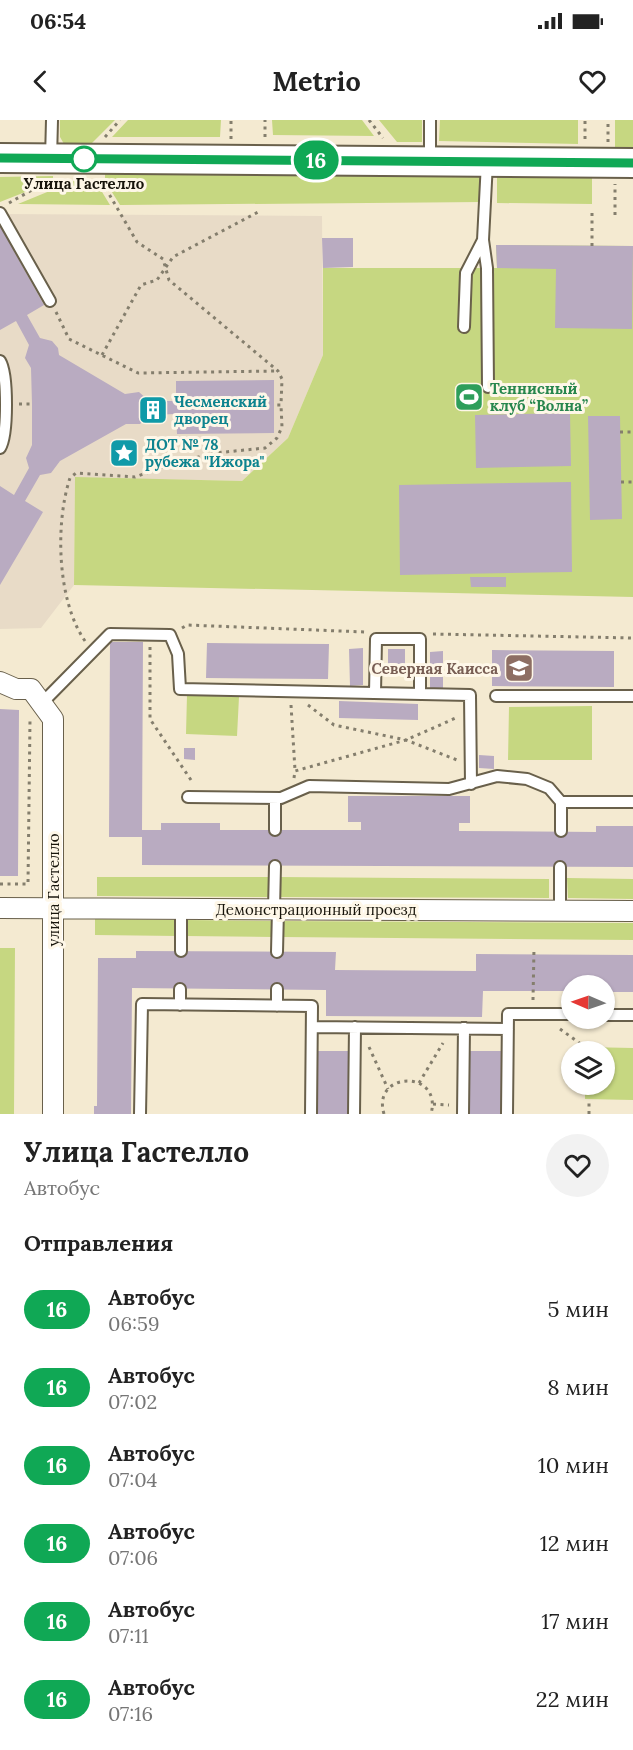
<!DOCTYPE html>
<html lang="ru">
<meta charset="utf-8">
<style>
:root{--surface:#fff;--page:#f2f2f2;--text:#222;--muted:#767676}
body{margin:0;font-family:Lora,serif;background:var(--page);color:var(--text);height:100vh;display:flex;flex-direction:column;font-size:22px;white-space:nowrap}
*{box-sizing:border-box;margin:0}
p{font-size:20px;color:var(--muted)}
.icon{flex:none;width:33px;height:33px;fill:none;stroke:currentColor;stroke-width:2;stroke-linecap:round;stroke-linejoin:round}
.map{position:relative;height:994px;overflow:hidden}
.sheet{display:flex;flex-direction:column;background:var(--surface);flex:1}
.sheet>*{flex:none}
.badge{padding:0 12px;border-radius:20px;font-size:21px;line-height:39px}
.needle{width:39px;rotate:272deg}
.buttons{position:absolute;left:561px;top:855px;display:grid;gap:12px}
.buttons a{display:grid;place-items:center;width:54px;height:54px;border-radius:50%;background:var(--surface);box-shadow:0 2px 4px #0004;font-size:30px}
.map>.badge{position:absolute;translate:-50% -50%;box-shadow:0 0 0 3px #fff}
h2{padding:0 24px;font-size:22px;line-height:54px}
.round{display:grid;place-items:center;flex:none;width:63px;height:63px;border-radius:32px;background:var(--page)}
.overview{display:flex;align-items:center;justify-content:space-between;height:102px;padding:0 24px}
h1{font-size:28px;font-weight:700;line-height:45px}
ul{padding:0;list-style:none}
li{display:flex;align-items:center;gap:18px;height:78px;padding:0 24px}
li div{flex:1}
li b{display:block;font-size:22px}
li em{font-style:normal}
li .badge{min-width:66px;font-weight:700;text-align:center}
.status{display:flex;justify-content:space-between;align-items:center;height:42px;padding:0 30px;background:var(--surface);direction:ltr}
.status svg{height:16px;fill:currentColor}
header{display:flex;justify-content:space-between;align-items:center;height:78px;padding:0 24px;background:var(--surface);font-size:27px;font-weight:700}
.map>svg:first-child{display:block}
.education{fill:#e8dbc7}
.green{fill:#c6d781}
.building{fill:#b9abc1}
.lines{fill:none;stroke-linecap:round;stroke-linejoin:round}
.lane-casing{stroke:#69604b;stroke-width:14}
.street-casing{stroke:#69604b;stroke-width:22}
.secondary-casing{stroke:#69604b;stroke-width:32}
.path{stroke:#847e6d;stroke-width:3;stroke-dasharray:3 4.5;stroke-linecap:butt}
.lane{stroke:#fff;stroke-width:10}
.street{stroke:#fff;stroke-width:20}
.secondary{stroke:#fff;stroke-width:28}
.line-casing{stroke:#fff;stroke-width:14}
.line{stroke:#10a855;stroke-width:9}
.stop-dot{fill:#fff;stroke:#10a855;stroke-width:3}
.labels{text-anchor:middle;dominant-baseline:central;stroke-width:6;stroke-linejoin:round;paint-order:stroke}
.stop-label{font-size:15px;font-weight:bold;fill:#17140b;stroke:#fef7e8}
.leisure-label{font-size:15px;font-weight:bold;fill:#27864d;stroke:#fef7e8;text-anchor:start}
.culture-label{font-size:15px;font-weight:bold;fill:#0d838f;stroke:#fef7e8;text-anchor:start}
.education-label{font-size:15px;font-weight:bold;fill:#785e54;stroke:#fef7e8;text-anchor:end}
.street-label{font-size:15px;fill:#17140b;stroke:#fef7e8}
</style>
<div class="status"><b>06:54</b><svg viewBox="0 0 49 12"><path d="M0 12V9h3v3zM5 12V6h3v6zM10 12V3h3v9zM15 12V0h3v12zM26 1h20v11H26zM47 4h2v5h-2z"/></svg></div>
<header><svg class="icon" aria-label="back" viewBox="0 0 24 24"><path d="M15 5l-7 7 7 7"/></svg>Metrio<svg class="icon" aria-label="heart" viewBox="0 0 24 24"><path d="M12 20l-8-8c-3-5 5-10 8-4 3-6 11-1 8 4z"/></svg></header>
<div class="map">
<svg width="633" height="994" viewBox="0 0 633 994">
<rect width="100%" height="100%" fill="#f4ead1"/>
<path class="education" d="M0,94L322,96L323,235L288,318L242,361L75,358L74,465L41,508L0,509Z"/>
<path class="green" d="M60,0H115L89,26L64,24L60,17Z
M128,0H221L220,17H112Z
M272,0H362L374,16L273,15Z
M379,0H422V22H397Z
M440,0H578V24L439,21Z
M615,0H633V27H615Z
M482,53V82L120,85L105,61V54Z
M497,55L592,57V84L497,83Z
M53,56V61L0,82V57Z
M74,61L96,62L110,85L18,84Z
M496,125L633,126V477L74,465L75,357L242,361L288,318L323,235V148H497Z
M187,575L239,577L237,616L186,614Z
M592,586V640H508L509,587Z
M97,757H271L270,777L97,776Z
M278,757L549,759V778L278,777Z
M567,758L633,759V779L568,778Z
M95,799L178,800V816L95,815Z
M187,800L274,801V817L186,816Z
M282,801L633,803V820L282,817Z
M0,828H15L14,994H0Z
M585,927L633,928V980L585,979V965L604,964V932L585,931Z"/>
<path class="building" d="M0,106L44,185L27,195L40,218L52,221L58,228L59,235L125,274L139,272L149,281H176V261L274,260V313L177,314L176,294L149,295L140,304H126L60,341L51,353L40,355L25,381L43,392L0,465V366L14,375L29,348L26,338L32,325V284L31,248L25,238L29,225L16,201L0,210Z
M322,118H353V147L323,148Z
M496,125L633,126L632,209L555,208L556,149L497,148Z
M570,293L571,346L476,348L475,295Z
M588,296H620L622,399L590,400Z
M120,322L133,332L125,344L111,333Z
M571,362L572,452L400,455L399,365Z
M470,457H506V467H471Z
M110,522H143L142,710H161V703H220V710H361V702H348V676H470V703H459V711L596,712V706H633V747L142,745V717H109Z
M207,523L329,524L328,559L206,558Z
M363,528V565L350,566L349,529Z
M388,529H405V544H388Z
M492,530L614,531V567L492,566Z
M443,531V568L430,569V532Z
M339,581L418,584V600L339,598Z
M0,589L19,590L18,756H0Z
M184,628H195V640L184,639Z
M479,635L494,636V649L479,648Z
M136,831L336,832L335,850L476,851V834L633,835V872H604V866H572V871H483L482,897L326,896V870L132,868L131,994H94V986H97L98,838H136Z
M313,931H349V994H313Z
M468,931H504V994H468Z"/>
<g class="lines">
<g class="lane-casing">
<path id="lane" d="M51,39L52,0
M430,41V0
M487,42L483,120L487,148L488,267
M0,93L50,181
M464,207L466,153L483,120
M0,241C8,254 8,315 0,328
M375,573L376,519H420V574
M496,576H633
M43,582L110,514L170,515L178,534L180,569L470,575L471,664
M188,677L281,678L309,666L449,669L497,656L527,659L549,668L561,682H633
M275,710V678
M561,711V682
M274,789L275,746
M560,791V747
M181,831V789
M277,832L278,789
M180,885V869
M277,886V869
M604,895H633
M312,907L508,909
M140,994L142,884L312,886L311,994
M354,994L355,907
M463,994L464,908
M507,994L508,894H572"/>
</g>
<g class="street-casing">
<path id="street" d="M0,562L16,569H31L53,599V994
M0,788L633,791"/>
</g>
<g class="secondary-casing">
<path id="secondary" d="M0,38L633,43"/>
</g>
<path class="path" d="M369,0L383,18
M105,17L120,0
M265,17V0
M231,19V0
M585,19V0
M608,22V0
M102,62L137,122L163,139L169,160L278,251L282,259L281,285H274
M9,83L48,61
M615,95V64
M592,126V93
M56,192L69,219L138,253L276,251
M102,235L141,165L157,160L173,137L260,91
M19,284H32
M620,312H633
M621,362H633
M182,508L187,505L366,512
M433,514L633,518
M85,521C57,481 55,403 70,358L76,353L135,357L177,342L215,333L265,328L277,318L282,307L281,285
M150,527V599L193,663
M291,585L295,650
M308,585L334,605L406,620L457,640
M294,658L295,651L406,620L458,597
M0,764H28L30,600
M533,880L534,828
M560,909L585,927
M369,927L388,969
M419,963L443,923
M433,984L449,985
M384,994C371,951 443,949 431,994
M589,994V979"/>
<use href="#lane" class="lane"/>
<use href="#street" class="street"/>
<use href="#secondary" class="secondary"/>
</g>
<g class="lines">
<g class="line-casing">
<path id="line" d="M0,38L633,43"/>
</g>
<use href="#line" class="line"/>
</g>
<defs>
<g id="stadium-square" transform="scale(1.5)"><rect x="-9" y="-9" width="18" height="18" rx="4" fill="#2e9e5b" stroke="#fef7e8"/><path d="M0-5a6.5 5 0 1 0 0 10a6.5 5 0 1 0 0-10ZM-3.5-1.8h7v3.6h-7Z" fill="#fff"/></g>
<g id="building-square" transform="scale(1.5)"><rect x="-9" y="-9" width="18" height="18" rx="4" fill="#0f9aa8" stroke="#fef7e8"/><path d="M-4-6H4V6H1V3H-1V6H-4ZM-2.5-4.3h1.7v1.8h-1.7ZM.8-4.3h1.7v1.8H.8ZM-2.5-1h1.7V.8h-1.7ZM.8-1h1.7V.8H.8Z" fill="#fff"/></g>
<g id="sight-square" transform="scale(1.5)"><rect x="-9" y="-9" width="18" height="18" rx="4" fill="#0f9aa8" stroke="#fef7e8"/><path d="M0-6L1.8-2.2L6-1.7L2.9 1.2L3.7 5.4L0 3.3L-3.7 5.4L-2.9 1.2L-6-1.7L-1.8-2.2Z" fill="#fff"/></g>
<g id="school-square" transform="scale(1.5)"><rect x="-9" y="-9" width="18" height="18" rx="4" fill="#8d6e63" stroke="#fef7e8"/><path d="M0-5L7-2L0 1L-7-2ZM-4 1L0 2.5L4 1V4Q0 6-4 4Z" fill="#fff"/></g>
</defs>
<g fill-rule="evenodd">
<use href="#stadium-square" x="469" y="277"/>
<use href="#building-square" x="153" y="290"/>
<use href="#sight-square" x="124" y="333"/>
<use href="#school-square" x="519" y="548"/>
</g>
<circle class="stop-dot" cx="84" cy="39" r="12"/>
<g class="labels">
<g class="stop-label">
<text x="84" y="63">Улица Гастелло</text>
</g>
<g class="leisure-label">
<text x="490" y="268">Теннисный<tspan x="490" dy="17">клуб “Волна”</tspan></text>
</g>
<g class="culture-label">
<text x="174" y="281">Чесменский<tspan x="174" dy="17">дворец</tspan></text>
<text x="145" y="324">ДОТ № 78<tspan x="145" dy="17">рубежа "Ижора"</tspan></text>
</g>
<g class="education-label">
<text x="498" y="548">Северная Каисса</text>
</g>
<g class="street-label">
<text transform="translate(53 770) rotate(-90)">улица Гастелло</text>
<text x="316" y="789">Демонстрационный проезд</text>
</g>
</g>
</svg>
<div class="buttons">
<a><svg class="needle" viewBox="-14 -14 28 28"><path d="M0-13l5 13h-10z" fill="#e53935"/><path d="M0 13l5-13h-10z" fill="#767676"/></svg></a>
<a><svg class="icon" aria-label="layers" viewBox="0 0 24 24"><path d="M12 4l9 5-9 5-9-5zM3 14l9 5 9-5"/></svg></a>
</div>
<b class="badge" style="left:316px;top:40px;background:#10a855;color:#fff">16</b>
</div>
<section class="sheet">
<div class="overview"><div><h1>Улица Гастелло</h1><p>Автобус</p></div><a class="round"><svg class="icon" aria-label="heart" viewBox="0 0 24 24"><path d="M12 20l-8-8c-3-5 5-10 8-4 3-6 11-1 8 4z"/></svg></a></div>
<h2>Отправления</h2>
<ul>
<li><span class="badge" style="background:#10a855;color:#fff">16</span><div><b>Автобус</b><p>06:59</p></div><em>5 мин</em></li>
<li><span class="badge" style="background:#10a855;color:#fff">16</span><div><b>Автобус</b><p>07:02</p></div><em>8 мин</em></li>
<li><span class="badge" style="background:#10a855;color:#fff">16</span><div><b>Автобус</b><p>07:04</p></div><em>10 мин</em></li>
<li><span class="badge" style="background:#10a855;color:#fff">16</span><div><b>Автобус</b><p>07:06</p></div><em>12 мин</em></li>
<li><span class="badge" style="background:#10a855;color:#fff">16</span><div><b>Автобус</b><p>07:11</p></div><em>17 мин</em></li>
<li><span class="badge" style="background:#10a855;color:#fff">16</span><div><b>Автобус</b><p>07:16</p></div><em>22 мин</em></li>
</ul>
</section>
